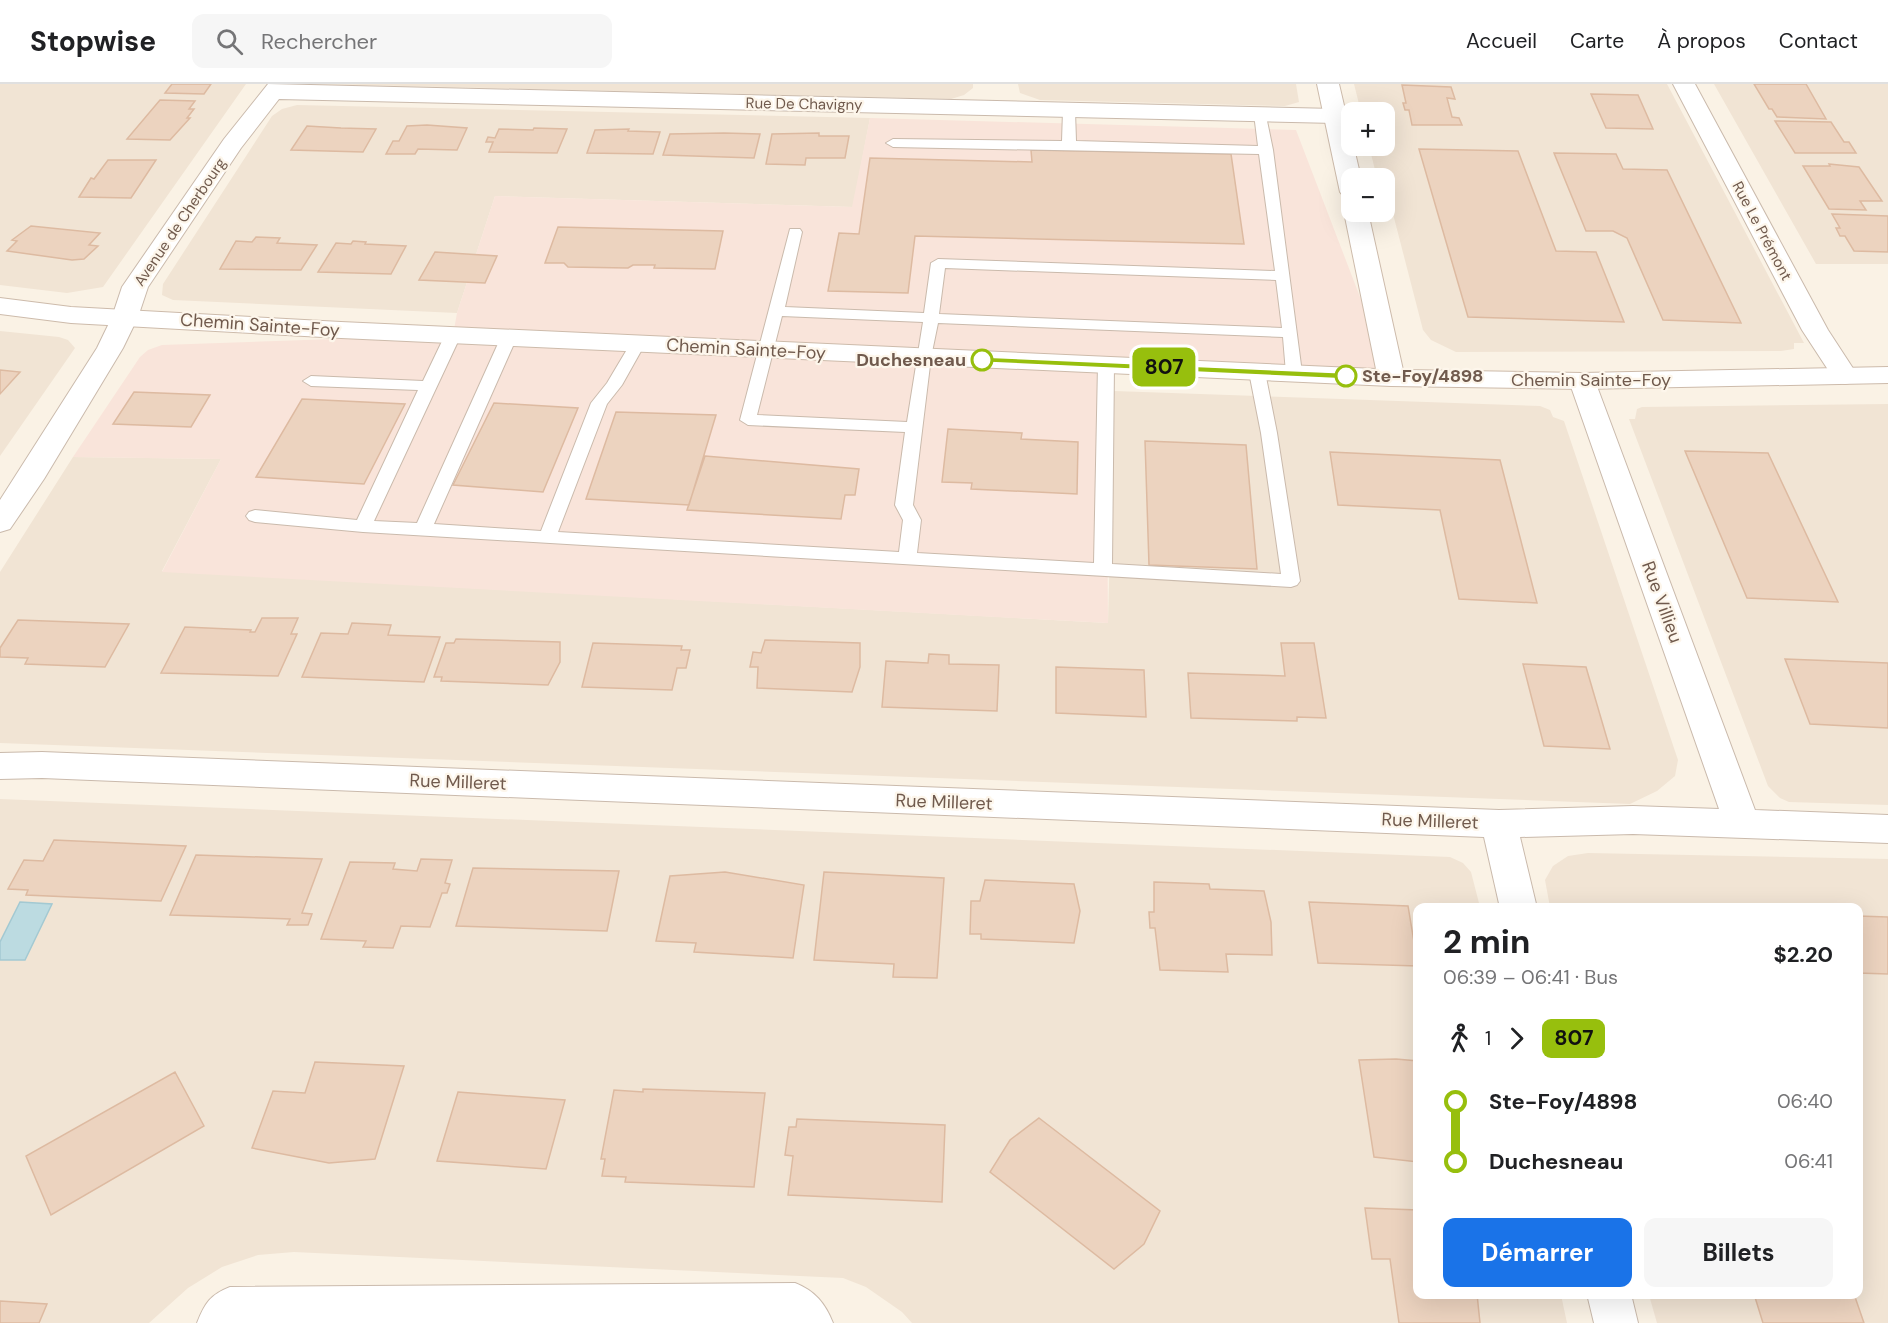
<!DOCTYPE html>
<html lang="fr">
<meta charset="utf-8">
<style>
:root{--surface:#fff;--page:#f6f6f6;--text:#202124;--muted:#757577;--line:#e0e0e0;--accent:#1a73e8}
body{margin:0;font-family:"DM Sans",sans-serif;background:var(--page);color:var(--text);height:100vh;display:flex;flex-direction:column;font-size:22px;white-space:nowrap}
*{box-sizing:border-box;margin:0}
p{font-size:20px;color:var(--muted)}
.icon{flex:none;width:33px;height:33px;fill:none;stroke:currentColor;stroke-width:2;stroke-linecap:round;stroke-linejoin:round}
.map{position:relative;flex:1;overflow:hidden}
.sheet{position:absolute;left:1413px;top:819px;width:450px;height:396px;display:flex;flex-direction:column;background:var(--surface);border-radius:12px;box-shadow:0 6px 24px #0002}
.sheet>*{flex:none}
.badge{padding:0 12px;border-radius:9px;font-size:21px;line-height:39px}
.fabs{position:absolute;left:1341px;top:18px;display:grid;gap:12px}
.fabs a{display:grid;place-items:center;width:54px;height:54px;border-radius:12px;background:var(--surface);box-shadow:0 6px 24px #0002;font-size:30px}
.map>.badge{position:absolute;translate:-50% -50%;box-shadow:0 0 0 3px #fff}
.legs{display:flex;align-items:center;gap:9px;height:66px;padding:0 30px;font-size:20px}
.legs p{margin-inline-start:auto}
.overview{display:flex;align-items:center;justify-content:space-between;height:102px;padding:0 30px}
h1{font-size:33px;font-weight:700;line-height:45px}
.cta{display:flex;gap:12px;margin-top:auto;padding:12px 30px}
.cta a{flex:1;height:69px;border-radius:12px;background:var(--accent);color:#fff;font-size:24px;font-weight:700;line-height:69px;text-align:center}
.cta a+a{background:var(--page);color:var(--text)}
ul{padding:0 30px;list-style:none}
li{display:flex;align-items:center;gap:21px;height:60px;font-size:22px}
li i{display:grid;place-items:center;width:9px;height:100%;margin:0 8px;background:currentColor}
li i::after{content:'';width:15px;height:15px;margin:-8px;border:4px solid;border-radius:50%;background:var(--surface)}
li p{margin-inline-start:auto}
li:first-child i{background:linear-gradient(#0000 50%,currentColor 0)}
li:last-child i{background:linear-gradient(currentColor 50%,#0000 0)}
header{display:flex;align-items:center;gap:36px;box-sizing:border-box;height:84px;padding:0 30px;background:var(--surface);border-bottom:2px solid var(--line)}
header strong{font-size:28px}
nav{display:flex;gap:33px;margin-inline-start:auto;font-size:21px}
.search{width:420px;height:54px;background:var(--page);display:flex;align-items:center;gap:15px;box-sizing:border-box;padding:0 21px;border-radius:12px;color:var(--muted);font-size:22px}
.map>svg:first-child{display:block}
.residential{fill:#f1e4d4}
.commercial{fill:#f9e4da}
.water{fill:#bcdbe1;stroke:#a3c9d2;stroke-width:1.5}
.building{fill:#ecd3bf;stroke:#ddbaa1;stroke-width:1.5}
.lines{fill:none;stroke-linecap:round;stroke-linejoin:round}
.lane-casing{stroke:#cabaac;stroke-width:2}
.street-casing{stroke:#cabaac;stroke-width:2}
.secondary-casing{stroke:#cdbbab;stroke-width:2}
.lane{fill:#fff;fill-rule:evenodd}
.street{fill:#fff;fill-rule:evenodd}
.secondary{fill:#fff;fill-rule:evenodd}
.line-1{fill:#97bf0d;stroke:#fff;stroke-width:1.5}
.stop-1-dot{fill:#fff;stroke:#97bf0d;stroke-width:3}
.labels{text-anchor:middle;dominant-baseline:central;stroke-width:4.5;stroke-linejoin:round;paint-order:stroke}
.far-street-label{font-size:15px;fill:#705a4d;stroke:#fdf6eb}
.street-label{font-size:18px;fill:#705a4d;stroke:#fdf6eb}
.stop-label{font-size:18px;font-weight:bold;fill:#705a4d;stroke:#fdf6eb;text-anchor:end}
</style>
<header>
<strong>Stopwise</strong>
<div class="search"><svg class="icon" aria-label="search" viewBox="0 0 24 24"><circle cx="10" cy="10" r="6"/><path d="M15 15l6 6"/></svg>Rechercher</div>
<nav><a>Accueil</a><a>Carte</a><a>À propos</a><a>Contact</a></nav>
</header>
<div class="map">
<svg width="1888" height="1239" viewBox="0 0 1888 1239">
<rect width="100%" height="100%" fill="#faf2e5"/>
<path class="residential" d="M0,0H246L103,203L67,209L0,201Z
M319,0H973V4L964,11L951,15Z
M1018,0H1296L1299,18L1285,22L1040,16L1020,9Z
M1354,0H1667L1804,259H1794V265L1781,267L1456,268L1431,256L1423,246L1392,126L1385,113L1384,94H1377L1369,62H1384V28H1361Z
M1714,0H1888V180H1816Z
M297,21L870,34L853,123L495,112L457,229L173,216L162,211L163,200L272,32L282,25Z
M0,247L59,253L68,256L75,264L0,372Z
M1114,307L1540,322L1550,326L1553,333L1564,337L1678,676L1675,692L1657,707L1630,720L0,659V488L73,373L221,375L162,487L1108,539Z
M1888,320V721L1789,718L1780,714L1768,702L1629,335H1635L1637,325L1642,323Z
M0,715L1450,773L1463,779L1471,788L1480,823L1418,824V1210L1561,1211L1567,1239H912L902,1228L866,1203L843,1194L294,1168L258,1171L222,1183L188,1204L149,1239H0Z
M1588,769L1888,775V1239H1657L1649,1211L1858,1210V824L1550,823L1545,796L1553,782L1568,772Z"/>
<path class="commercial" d="M870,34L1296,46L1391,294L1106,281L1108,539L162,488L221,375L73,373L140,273L148,266L162,261L453,251L457,229L495,112L852,123Z"/>
<path class="water" d="M20,818L52,820L25,876H0V858Z"/>
<path class="building" d="M172,0H211L204,10L165,9Z
M1754,0H1806L1826,35L1777,33L1772,25H1769Z
M1402,1L1451,3L1455,15L1447,14L1452,33L1459,34L1462,41H1412L1409,26H1405L1403,19H1406Z
M1591,10L1638,11L1653,45L1606,44Z
M160,16L195,17L189,25H194L187,34H190L170,56L127,55Z
M1775,37L1831,38L1844,58H1849L1856,69H1795Z
M427,41L467,44L457,66L418,65L415,70H386L393,57H399L407,42Z
M307,42L341,44L376,45L363,68L291,66Z
M534,44L567,45L557,69L489,68L493,58H486L488,53L495,54L499,45L533,46Z
M629,45L628,47L660,48L653,70L587,69L595,46Z
M724,49L760,50L754,74L663,71L670,50Z
M819,49V52H849L845,74H806L805,81L766,80L772,50Z
M1419,65L1518,67L1556,167L1596,168L1624,238L1468,233Z
M1031,66L1231,70L1244,160L915,152L908,209L828,207L839,149L859,150L870,74L1032,78Z
M1554,69L1616,70L1623,85L1667,86L1741,239L1663,236L1627,154L1613,147H1586Z
M108,76H156L131,114L79,113L91,94L94,95Z
M1829,80L1859,83L1882,117H1860L1866,126L1829,125L1803,82H1830Z
M1832,130L1888,132V168L1854,167L1845,152H1840L1836,144H1840Z
M31,142L100,149L89,161L98,162L84,175L72,176L7,167L17,157L12,156Z
M558,143L723,147L715,185L654,184L655,181H633L628,184L568,183L564,179H545Z
M256,153L280,154L277,159L317,161L301,186L220,185L236,157L252,158Z
M353,157L366,158L365,160L406,162L391,190L318,188L336,159L351,160Z
M435,168L497,172L485,199L419,196Z
M0,286L20,288L0,310Z
M134,308L210,311L191,343L113,340Z
M302,315L405,320L364,400L256,393Z
M494,319L578,324L543,408L453,401Z
M616,328L716,331L689,421L586,415Z
M948,345L1022,349L1021,355L1078,358L1077,410L971,405L972,399L942,398Z
M1145,357L1246,361L1257,485L1149,481Z
M1685,367L1768,369L1838,518L1747,514Z
M1330,368L1500,376L1537,519L1459,515L1440,426L1338,421Z
M705,372L859,385L855,411H845L841,435L687,426Z
M262,534H298L291,550H297L278,592L161,589L185,543L251,546L250,548H255Z
M18,536L129,540L105,583L25,580L28,574L0,573V564Z
M352,539L391,541L388,551L440,553L424,598L302,593L321,549L348,550Z
M456,555L560,558V578L548,601L441,597L442,593H434L446,559H454Z
M765,556L860,559V583L852,608L757,604L758,583H750L753,568L761,569Z
M593,559L682,562L681,566H690L686,584H677L672,606L582,603Z
M1281,559H1314L1326,634L1297,633V637L1191,634L1188,589L1285,592Z
M929,570L949,571V580L999,581L997,627L882,623L886,577L928,579Z
M1785,575L1888,579V644L1810,640Z
M1523,580L1586,583L1610,665L1544,662Z
M1056,583L1144,586L1146,633L1056,629Z
M54,756L186,762L161,817L26,811L28,806L8,805L24,776L43,777Z
M196,771L322,775L302,829L312,830L308,841H287L290,835L170,831Z
M421,775L452,776L445,799L450,800L447,809H442L430,843L401,842L393,864L363,863L366,857L321,855L350,778L395,779L393,785L417,787Z
M473,784L619,787L607,847L456,842Z
M725,788L804,801L793,874L694,868L696,859L656,857L670,792Z
M824,788L944,794L937,894L893,893L894,880L814,876Z
M985,796L1074,800L1080,827L1074,859L981,855V850H970L971,817H980Z
M1154,798L1209,800L1210,805L1264,807L1271,838L1272,871L1226,870L1228,888L1160,886L1155,844H1150L1149,828H1154Z
M1309,818L1408,822L1418,882L1318,879Z
M1858,832L1888,833V890L1858,889Z
M1396,975L1418,977V1078L1374,1073L1359,976Z
M315,978L404,982L375,1075L329,1079L252,1064L273,1007L305,1009Z
M175,988L204,1042L51,1131L26,1072Z
M643,1005L765,1009L754,1103L625,1098L626,1093L602,1092L605,1075H601L614,1006L643,1008Z
M458,1008L565,1016L546,1085L437,1077Z
M1039,1034L1160,1127L1144,1160L1114,1185L990,1088L1010,1056Z
M797,1035L945,1041L942,1118L788,1111L793,1072L785,1071L789,1043H796Z
M1365,1124L1418,1126V1210H1477L1480,1239H1399L1390,1175H1372Z
M1754,1210H1854L1864,1239H1763Z
M0,1217L47,1220L39,1239H0Z"/>
<g class="lines">
<g class="lane-casing">
<path id="lane" d="M1069,23L1075,27L1076,57L1258,62L1254,30L1260,26L1265,27L1273,66L1302,289L1294,294L1286,289L1283,253L938,239L931,273L913,421L921,436L917,469L1094,479L1098,281L1106,276L1114,281L1112,480L1281,490L1261,349L1249,288L1257,283L1265,288L1277,349L1300,497L1297,501L1291,503L363,448L255,438L249,436L246,432L249,428L255,426L357,436L418,306L311,302L303,297L311,292L423,297L445,251L453,246L461,251L374,437L417,439L501,253L509,248L517,253L434,440L541,447L591,319L607,299L632,257L637,255L645,260L622,301L607,320L558,448L899,468L903,436L895,421L905,348L748,341L740,336L790,145H800L802,148L785,223L924,229L931,179L938,175L1275,187L1259,70L893,63L886,59L893,55L1062,57L1063,27ZM945,184L1276,196L1282,244L939,230ZM782,232L923,238L907,338L757,331Z"/>
</g>
<g class="street-casing">
<path id="street" d="M268,0L1335,25L1343,27L1346,32L1343,37L1335,39L279,15L241,64L148,203L138,233L123,264L44,395L10,445L0,448V416L97,264L112,233L122,203L224,55Z
M1673,0H1695L1828,246L1858,292L1854,298L1845,300L1836,298L1802,246Z
M1582,289L1592,291L1595,297L1755,726L1888,731V759L1633,750L1520,753L1537,824H1500L1484,753L42,694L0,695V669L42,668L1499,726L1633,722L1719,725L1569,297L1572,291Z
M795,1199C815,1207 825,1219 833,1239H197C205,1219 210,1211 230,1203Z
M1587,1210H1631L1638,1239H1594Z"/>
</g>
<g class="secondary-casing">
<path id="secondary" d="M1317,0H1339L1361,94H1352V115L1344,113L1340,108Z
M1352,122V128H1368L1403,286L1582,289L1888,283V299L1582,305L1391,302L341,254L71,239L0,230V214L71,223L341,238L1376,285L1344,128Z"/>
</g>
<use href="#lane" class="lane"/>
<use href="#street" class="street"/>
<use href="#secondary" class="secondary"/>
</g>
<path class="line-1" d="M982,273L1346,289L1350,292L1346,295L979,278L977,276Z"/>
<g class="stop-1-dot">
<circle cx="982" cy="276" r="10"/>
<circle cx="1346" cy="292" r="10"/>
</g>
<g class="labels">
<g class="far-street-label">
<text transform="translate(804 20) rotate(1)">Rue De Chavigny</text>
<text transform="translate(180 138) rotate(-56)">Avenue de Cherbourg</text>
<text transform="translate(1762 147) rotate(62)">Rue Le Prémont</text>
</g>
<g class="street-label">
<text transform="translate(260 241) rotate(4)">Chemin Sainte-Foy</text>
<text transform="translate(746 265) rotate(3)">Chemin Sainte-Foy</text>
<text x="1591" y="296">Chemin Sainte-Foy</text>
<text transform="translate(1662 518) rotate(70)">Rue Villieu</text>
<text transform="translate(458 698) rotate(2)">Rue Milleret</text>
<text transform="translate(944 718) rotate(2)">Rue Milleret</text>
<text transform="translate(1430 737) rotate(2)">Rue Milleret</text>
</g>
<g class="stop-label">
<text x="966" y="276">Duchesneau</text>
<text x="1362" y="292" text-anchor="start">Ste-Foy/4898</text>
</g>
</g>
</svg>
<div class="fabs">
<a>+</a>
<a>−</a>
</div>
<b class="badge" style="left:1164px;top:283px;background:#97bf0d;color:#111">807</b>
<section class="sheet">
<div class="overview"><div><h1>2 min</h1><p>06:39 – 06:41 · Bus</p></div><b>$2.20</b></div>
<div class="legs"><svg class="icon" aria-label="walk" viewBox="0 0 24 24"><circle cx="13" cy="4" r="2"/><path d="M13 8l-2 6 4 7M11 14l-3 7M7 12l3-4h3l4 4"/></svg>1<svg class="icon" aria-label="forward" viewBox="0 0 24 24"><path d="M9 5l7 7-7 7"/></svg><b class="badge" style="background:#97bf0d;color:#111">807</b></div>
<ul>
<li><i style="color:#97bf0d"></i><b>Ste-Foy/4898</b><p>06:40</p></li>
<li><i style="color:#97bf0d"></i><b>Duchesneau</b><p>06:41</p></li>
</ul>
<div class="cta"><a>Démarrer</a><a>Billets</a></div>
</section>
</div>
